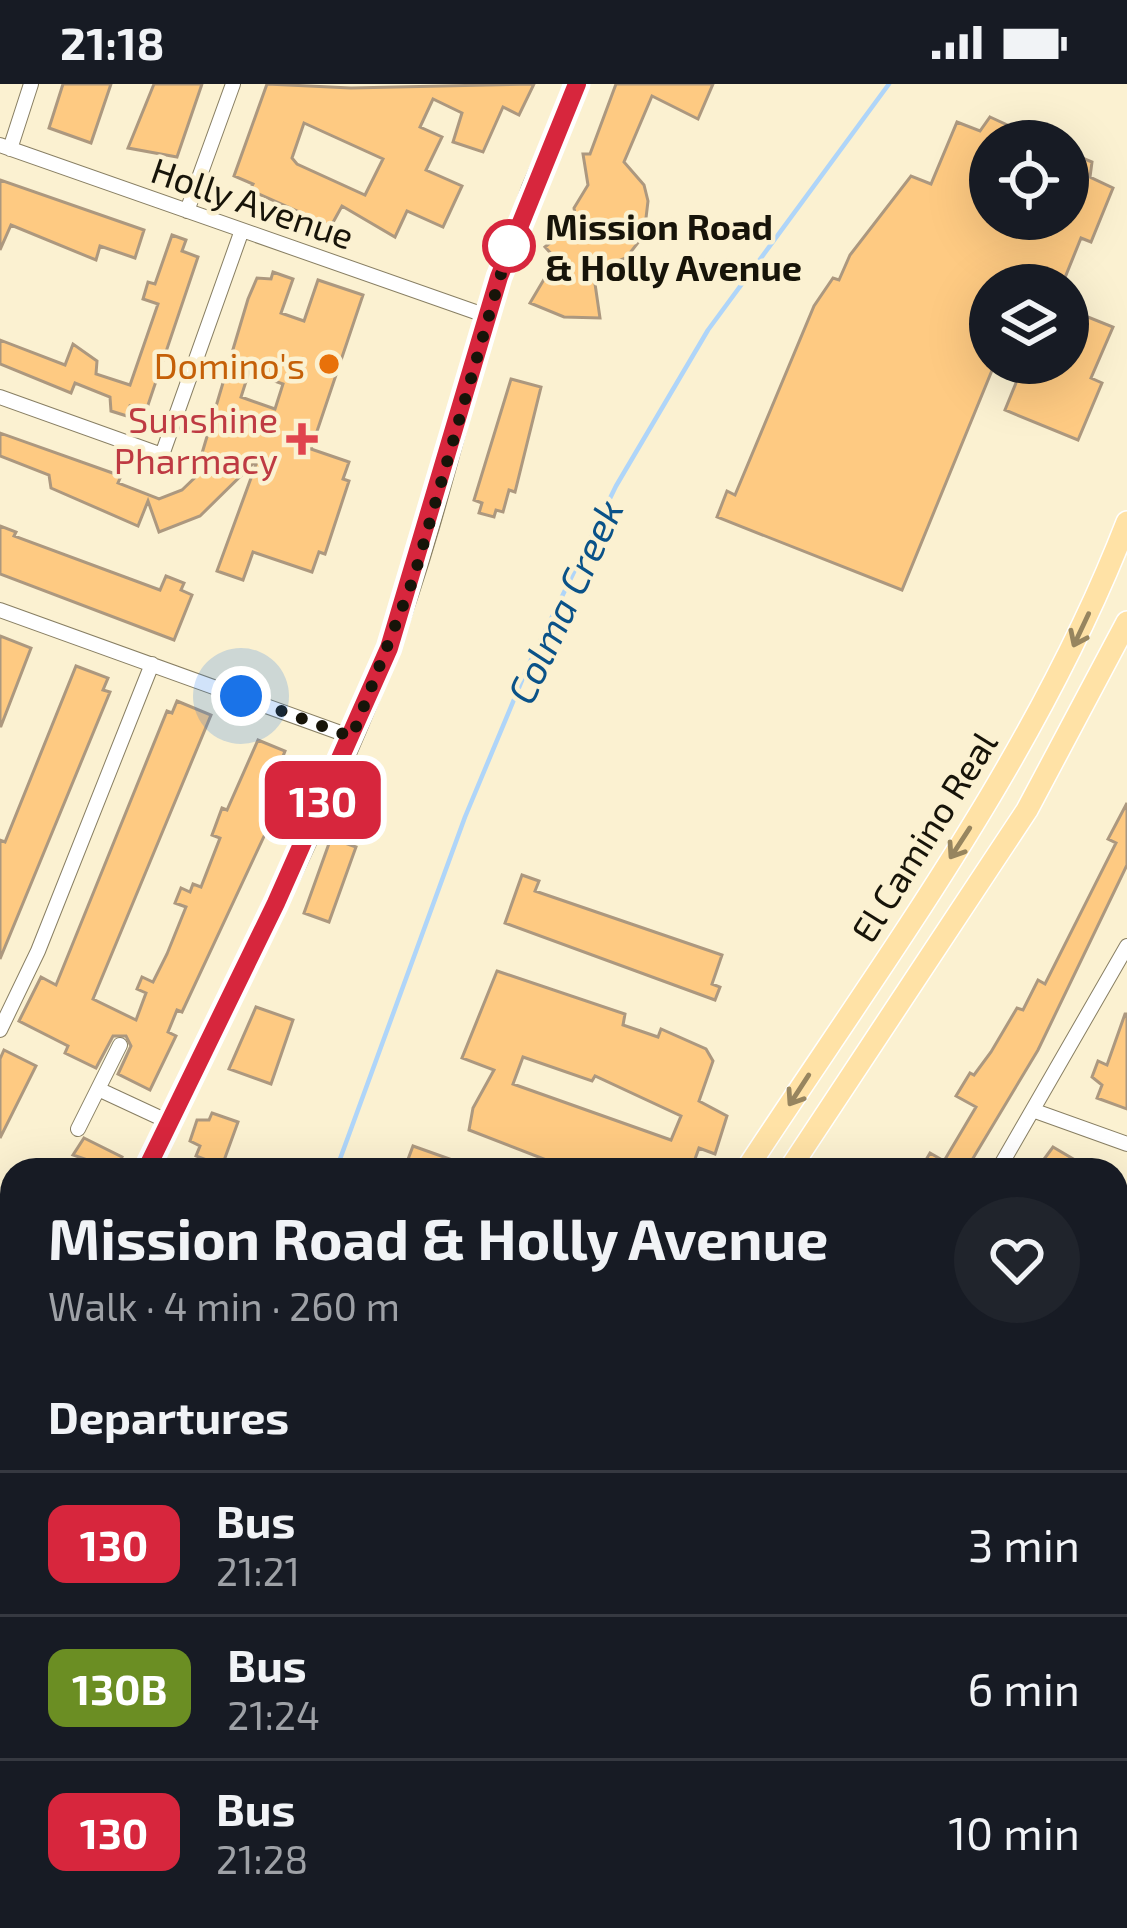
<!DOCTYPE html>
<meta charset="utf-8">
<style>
:root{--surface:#171b24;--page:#20242c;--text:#f1f3f6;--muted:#9ea1a6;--line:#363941}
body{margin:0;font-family:"Exo 2",sans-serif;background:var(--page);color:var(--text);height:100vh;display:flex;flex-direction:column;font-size:45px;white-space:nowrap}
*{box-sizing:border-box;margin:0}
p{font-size:39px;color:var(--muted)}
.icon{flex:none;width:66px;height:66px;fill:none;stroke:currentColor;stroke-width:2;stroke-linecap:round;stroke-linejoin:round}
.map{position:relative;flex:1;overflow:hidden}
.drawer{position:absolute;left:0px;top:1074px;width:1128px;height:771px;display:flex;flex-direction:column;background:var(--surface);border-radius:36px 36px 0 0;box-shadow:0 12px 48px #0002}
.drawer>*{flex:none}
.badge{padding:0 24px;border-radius:18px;font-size:42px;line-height:78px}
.controls{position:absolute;left:969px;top:36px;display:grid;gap:24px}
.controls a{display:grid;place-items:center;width:120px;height:120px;border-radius:50%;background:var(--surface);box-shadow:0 12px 48px #0002;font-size:60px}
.you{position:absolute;width:60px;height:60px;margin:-30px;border:9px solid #fff;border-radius:50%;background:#1a73e8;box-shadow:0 0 0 18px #1a73e833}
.map>.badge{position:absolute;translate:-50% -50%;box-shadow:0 0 0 6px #fff}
h2{padding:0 48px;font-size:45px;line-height:108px}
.round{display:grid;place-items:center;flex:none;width:126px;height:126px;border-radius:63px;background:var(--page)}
.summary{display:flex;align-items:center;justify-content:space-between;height:204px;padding:0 48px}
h1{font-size:57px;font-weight:700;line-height:90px}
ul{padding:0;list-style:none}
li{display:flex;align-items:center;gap:36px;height:144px;padding:0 48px;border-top:3px solid var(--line)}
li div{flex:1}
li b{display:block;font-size:45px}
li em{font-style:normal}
li .badge{min-width:132px;font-weight:700;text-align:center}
.status{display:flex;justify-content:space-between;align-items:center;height:84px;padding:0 60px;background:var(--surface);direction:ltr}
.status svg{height:33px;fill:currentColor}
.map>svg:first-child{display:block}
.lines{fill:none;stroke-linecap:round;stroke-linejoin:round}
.stream{stroke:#afd5f9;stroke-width:4.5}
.building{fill:#feca82;stroke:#ac987f;stroke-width:3;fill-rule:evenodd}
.minor-casing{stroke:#887f63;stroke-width:16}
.tertiary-casing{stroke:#887f63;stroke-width:20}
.secondary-casing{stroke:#887f63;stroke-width:21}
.primary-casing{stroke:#fff;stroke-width:24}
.minor{stroke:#fff;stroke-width:14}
.tertiary{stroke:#fff;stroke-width:16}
.secondary{stroke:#fff0d3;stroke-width:18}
.primary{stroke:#ffe2a6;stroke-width:21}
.oneway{stroke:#97855f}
.line-casing{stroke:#fff;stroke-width:27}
.line{stroke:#d7263d;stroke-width:18}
.walk{stroke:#171409;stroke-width:12;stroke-dasharray:0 21.6}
.stop-dot{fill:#fff;stroke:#d7263d;stroke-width:6}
.food-dot{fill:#e8710a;stroke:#fbf1d1;stroke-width:4.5}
.health-dot{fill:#e0444e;stroke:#fbf1d1;stroke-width:4.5}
.labels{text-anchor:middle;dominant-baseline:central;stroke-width:9;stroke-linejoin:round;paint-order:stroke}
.street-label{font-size:36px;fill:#171409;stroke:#fbf1d1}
.stop-label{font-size:36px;font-weight:bold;fill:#171409;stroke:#fbf1d1;text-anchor:start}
.food-label{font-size:36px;fill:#c56008;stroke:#fbf1d1;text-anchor:end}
.health-label{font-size:36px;fill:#be3a42;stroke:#fbf1d1;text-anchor:end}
.water-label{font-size:39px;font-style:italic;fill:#0a5288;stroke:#fbf1d1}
</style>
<div class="status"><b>21:18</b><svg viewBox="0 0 49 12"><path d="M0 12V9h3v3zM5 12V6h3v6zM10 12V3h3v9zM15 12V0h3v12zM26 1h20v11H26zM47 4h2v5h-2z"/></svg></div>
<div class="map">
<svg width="1127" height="1844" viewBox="0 0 1127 1844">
<rect width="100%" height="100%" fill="#fbf1d1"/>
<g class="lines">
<path class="stream" d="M336,1086L465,733L528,582L616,402L708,246L889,0"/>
</g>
<path class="building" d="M63,0H111L91,59L49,44Z
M154,0H202L177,73L128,64Z
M267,0L351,4L534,0L519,31L503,23L483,68L453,58L462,29L433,15L420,43L442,53L426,86L462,102L443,143L407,127L395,153L342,122L331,142L250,106L253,100L234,92ZM304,39L383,75L365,111L297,80L292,74Z
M616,0H713L698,35L652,12L624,78L644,101L648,117L644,151L626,174L593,186L600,234L564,233L530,219L556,175L545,163L576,137L574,124L588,101L583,70H590Z
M990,33L1042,57H990V135H1068V68L1092,78L1090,93L1113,104L1091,158L1081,154L1062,201H990V279H995L902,506L717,433L727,407L735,411L814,222L833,194L839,196L850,171L911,92L931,100L957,38L980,47Z
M0,96L144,146L135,174L100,162L96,176L11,141L0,166Z
M172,151L186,156L182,167L198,173L146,327L130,322L127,332L111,327L110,313L75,299L71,309L0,280V256L65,281L73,260L97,277L96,290L130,301L158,220L143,215L148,198L155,200Z
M273,188L293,195L281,229L304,237L318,196L363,211L311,365L349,378L343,395L349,397L325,470L319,468L312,488L253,468L243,496L217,487L258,375L200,432L159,448L148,417L138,442L51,404L49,391L0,372V349L121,392L118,399L159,415L182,406L209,380L200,376L248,215L257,194L271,195ZM249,288L283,300L275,325L241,313Z
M1068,225L1113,243L1091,294L1102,299L1078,356L1005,326L1020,289L998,279H1068Z
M511,295L541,303L515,408L509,406L503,428L496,426L494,433L479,429L482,419L474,416Z
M0,442L16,448L14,452L160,506L166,492L184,499L181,506L192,511L174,556L0,490Z
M0,552L31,564L1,642H0Z
M76,582L108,594L103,606L110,608L0,875V756L5,758Z
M177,617L211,631L93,915L136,936L146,909L137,905L142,893L153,898L167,870L186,823L175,819L181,804L190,808L193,800L201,803L220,754L212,751L222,724L227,726L258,656L285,667L280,680L295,686L182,928L177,926L168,948L176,952L150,1006L118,990L131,962L126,952H113L96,984L65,969L68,962L19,937L41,893L56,901L167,627L172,629Z
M1127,719V781L1038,966L966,1086H930L923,1081L930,1069L944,1077L976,1023L956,1012L970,989L974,991L991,968L1017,924L1023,926L1038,896L1045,900L1116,759L1108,755Z
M331,754L356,763L329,838L304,829Z
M522,791L539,797L535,807L722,871L712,900L720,903L715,916L505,839Z
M497,887L625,930L623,941L658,953L661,945L706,965L713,977L699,1017L727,1032L715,1070L699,1064L691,1086H572L469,1046L473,1024L494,986L462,974ZM523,973L592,997L595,992L681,1032L671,1056L513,1000Z
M256,923L293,936L271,1000L229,985Z
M1125,930H1127V1025L1097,1014L1102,1001L1092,993L1098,977L1107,981Z
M4,966L36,982L0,1054V975Z
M212,1029L238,1038L222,1082L196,1072L200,1062L190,1057L197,1036H209Z
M84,1054L122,1073L116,1086L73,1071Z
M413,1062L475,1084V1086H404Z
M1053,1063L1092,1086H1036Z"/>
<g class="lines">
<g class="minor-casing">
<path id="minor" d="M0,61L487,232
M10,65L31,0
M187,127L233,0
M0,313L162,371L242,146
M0,526L352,653
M0,946L38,867L152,580
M98,1005L169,1038
M1035,1027L1127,1060
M78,1045L120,961
M998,1086L1127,862
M1116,1224L1127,1228
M1116,1426L1127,1430
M1116,1553L1127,1557
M1116,1710L1127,1712
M1116,1812L1127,1816
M618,1833L650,1844
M822,1833L827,1844
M117,1844L125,1833
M653,1844L683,1833
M870,1844L894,1833"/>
</g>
<g class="tertiary-casing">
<path id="tertiary" d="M487,232L531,104L577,0
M0,1343L12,1348"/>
</g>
<g class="secondary-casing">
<path id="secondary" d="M146,1086C230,915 321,743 389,565C430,457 456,343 487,232
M0,1419L12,1387"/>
</g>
<g class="primary-casing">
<path id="primary" d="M746,1086C883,877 1036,673 1127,438
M789,1086L1027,726L1127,538
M432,1833V1844
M470,1833V1844"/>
</g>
<use href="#minor" class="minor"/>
<use href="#tertiary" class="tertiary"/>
<use href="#secondary" class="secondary"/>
<use href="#primary" class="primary"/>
</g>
<defs><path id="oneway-shaft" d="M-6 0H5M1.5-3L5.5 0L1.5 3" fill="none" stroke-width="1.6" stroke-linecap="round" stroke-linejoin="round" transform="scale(3)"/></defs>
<g class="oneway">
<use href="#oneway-shaft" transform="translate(1081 546) rotate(115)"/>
<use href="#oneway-shaft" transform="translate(960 759) rotate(123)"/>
<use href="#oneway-shaft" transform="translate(799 1006) rotate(123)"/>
</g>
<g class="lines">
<g class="line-casing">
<path id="line" d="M146,1086L276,819L389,564L499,193L577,0"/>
</g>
<use href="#line" class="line"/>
<path class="walk" d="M241,612L352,653L414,493L509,162"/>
</g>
<circle class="stop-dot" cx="509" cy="162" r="24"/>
<circle class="food-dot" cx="329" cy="280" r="12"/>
<path class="health-dot" d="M296 337h12v12h12v12h-12v12h-12v-12h-12v-12h12z"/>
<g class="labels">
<g class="street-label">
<text transform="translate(253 118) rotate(19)">Holly Avenue</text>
<text transform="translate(923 752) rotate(-58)">El Camino Real</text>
</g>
<g class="stop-label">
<text x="545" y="141">Mission Road<tspan x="545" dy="41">&amp; Holly Avenue</tspan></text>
</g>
<g class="food-label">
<text x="305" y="280">Domino's</text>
</g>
<g class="health-label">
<text x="278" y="334">Sunshine<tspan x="278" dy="41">Pharmacy</tspan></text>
</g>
<g class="water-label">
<text transform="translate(564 517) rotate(-65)">Colma Creek</text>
</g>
</g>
</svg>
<div class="controls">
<a><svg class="icon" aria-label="locate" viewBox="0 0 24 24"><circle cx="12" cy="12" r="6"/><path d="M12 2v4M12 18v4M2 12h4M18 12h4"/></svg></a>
<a><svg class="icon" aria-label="layers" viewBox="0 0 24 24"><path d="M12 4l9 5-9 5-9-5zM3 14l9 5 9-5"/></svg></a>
</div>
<div class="you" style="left:241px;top:612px"></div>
<b class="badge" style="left:323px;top:716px;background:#d7263d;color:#fff">130</b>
<section class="drawer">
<div class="summary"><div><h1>Mission Road &amp; Holly Avenue</h1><p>Walk · 4 min · 260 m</p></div><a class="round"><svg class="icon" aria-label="heart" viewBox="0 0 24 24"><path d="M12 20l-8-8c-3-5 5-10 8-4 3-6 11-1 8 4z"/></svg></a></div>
<h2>Departures</h2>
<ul>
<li><span class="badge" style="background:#d7263d;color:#fff">130</span><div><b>Bus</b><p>21:21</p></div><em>3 min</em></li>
<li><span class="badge" style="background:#6b8e23;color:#fff">130B</span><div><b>Bus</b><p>21:24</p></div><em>6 min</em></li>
<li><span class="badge" style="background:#d7263d;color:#fff">130</span><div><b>Bus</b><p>21:28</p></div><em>10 min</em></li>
</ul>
</section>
</div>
